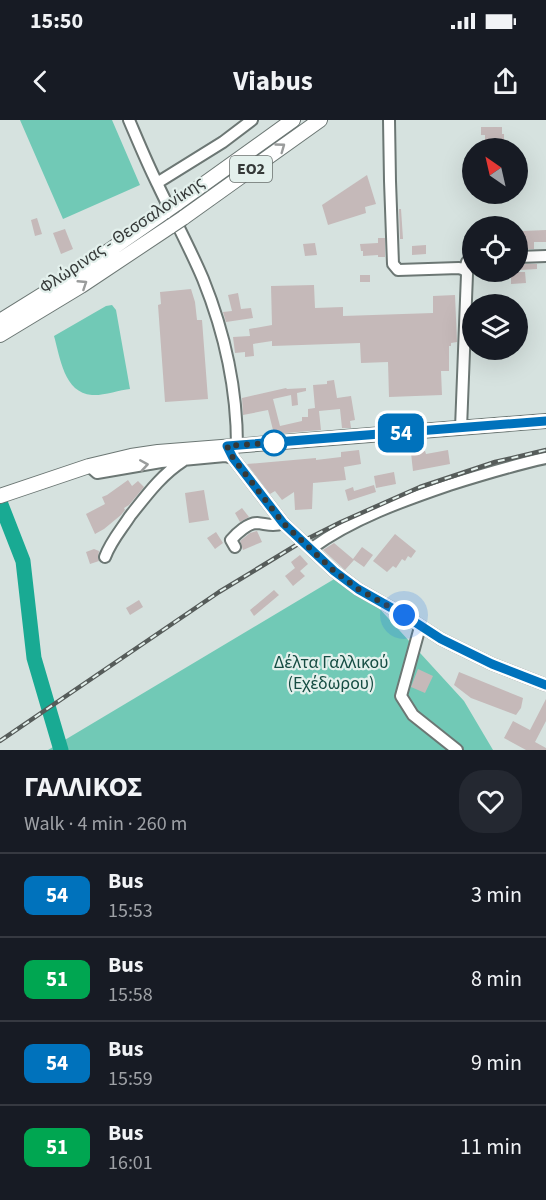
<!DOCTYPE html>
<meta charset="utf-8">
<style>
:root{--surface:#171b24;--page:#242831;--text:#f1f3f6;--muted:#9ea1a6;--line:#363941}
body{margin:0;font-family:"Source Sans 3",sans-serif;background:var(--page);color:var(--text);height:100vh;display:flex;flex-direction:column;font-size:22px;white-space:nowrap}
*{box-sizing:border-box;margin:0}
p{font-size:20px;color:var(--muted)}
.icon{flex:none;width:33px;height:33px;fill:none;stroke:currentColor;stroke-width:2;stroke-linecap:round;stroke-linejoin:round}
.map{position:relative;height:630px;overflow:hidden}
.sheet{display:flex;flex-direction:column;background:var(--surface);flex:1}
.sheet>*{flex:none}
.badge{padding:0 12px;border-radius:9px;font-size:21px;line-height:39px}
.needle{width:39px;rotate:326deg}
.fabs{position:absolute;left:462px;top:18px;display:grid;gap:12px}
.fabs a{display:grid;place-items:center;width:66px;height:66px;border-radius:50%;background:var(--surface);box-shadow:0 6px 24px #0002;font-size:30px}
.you{position:absolute;width:30px;height:30px;margin:-15px;border:4px solid #fff;border-radius:50%;background:#1a73e8;box-shadow:0 0 0 9px #1a73e833}
.map>.badge{position:absolute;translate:-50% -50%;box-shadow:0 0 0 3px #fff}
.round{display:grid;place-items:center;flex:none;width:63px;height:63px;border-radius:24px;background:var(--page)}
.overview{display:flex;align-items:center;justify-content:space-between;height:102px;padding:0 24px}
h1{font-size:28px;font-weight:700;line-height:45px}
ul{padding:0;list-style:none}
li{display:flex;align-items:center;gap:18px;height:84px;padding:0 24px;border-top:2px solid var(--line)}
li div{flex:1}
li b{display:block;font-size:22px}
li em{font-style:normal}
li .badge{min-width:66px;font-weight:700;text-align:center}
.status{display:flex;justify-content:space-between;align-items:center;height:42px;padding:0 30px;background:var(--surface);direction:ltr}
.status svg{height:16px;fill:currentColor}
header{display:flex;justify-content:space-between;align-items:center;height:78px;padding:0 24px;background:var(--surface);font-size:27px;font-weight:700}
.map>svg:first-child{display:block}
.green{fill:#71c9b6}
.lines{fill:none;stroke-linecap:round;stroke-linejoin:round}
.river{stroke:#19aa93;stroke-width:15}
.building{fill:#c5b9b9}
.minor-casing{stroke:#6c7774;stroke-width:14}
.major-casing{stroke:#6c7774;stroke-width:16}
.minor{stroke:#fff;stroke-width:10}
.major{stroke:#fff;stroke-width:14}
.rail-casing{stroke:#565c5a;stroke-width:4.5}
.rail{stroke:#e3f0ec;stroke-width:2;stroke-dasharray:7;stroke-linecap:butt}
.major-bridge-casing{stroke:#6c7774;stroke-width:16;stroke-linecap:butt}
.major-bridge{stroke:#fff;stroke-width:14}
.oneway{stroke:#9a9c9c}
.line-casing{stroke:#fff;stroke-width:14}
.line{stroke:#0072bc;stroke-width:9}
.walk{stroke:#353938;stroke-width:6;stroke-dasharray:0 10.8}
.stop-dot{fill:#fff;stroke:#0072bc;stroke-width:3}
.labels{text-anchor:middle;dominant-baseline:central;stroke-width:4.5;stroke-linejoin:round;paint-order:stroke}
.shield{fill:#e3f0ec;stroke:#69706e;stroke-width:1.5}
.shield-label{font-size:16px;font-weight:bold;fill:#353938}
.street-label{font-size:18px;fill:#353938;stroke:#e3f0ec}
.park-label{font-size:18px;fill:#164d43;stroke:#e3f0ec}
</style>
<div class="status"><b>15:50</b><svg viewBox="0 0 49 12"><path d="M0 12V9h3v3zM5 12V6h3v6zM10 12V3h3v9zM15 12V0h3v12zM26 1h20v11H26zM47 4h2v5h-2z"/></svg></div>
<header><svg class="icon" aria-label="back" viewBox="0 0 24 24"><path d="M15 5l-7 7 7 7"/></svg>Viabus<svg class="icon" aria-label="share" viewBox="0 0 24 24"><path d="M12 15V3M7 8l5-5 5 5M5 13v7h14v-7"/></svg></header>
<div class="map">
<svg width="546" height="630" viewBox="0 0 546 630">
<rect width="100%" height="100%" fill="#d6e2df"/>
<path class="green" d="M20,0H112L140,65L63,99Z
M112,185L116,190L130,269C120,270 102,276 92,275C64,273 60,237 54,216L106,186Z
M346,452L464,581L493,630H48Z"/>
<g class="lines">
<path class="river" d="M0,382L23,441L34,538L61,630"/>
</g>
<path class="building" d="M481,7H502V14H504V28H485V15H481Z
M367,55L376,84L365,87L366,93L328,105L322,85Z
M399,89H401L403,119H400Z
M37,98L42,114L35,116L31,100Z
M65,109L73,129L61,134L53,113Z
M546,110V122H534V129H523V111Z
M378,118H385V137H378V135L363,136V131H361L360,124L378,123Z
M315,123L317,135L305,136L303,124Z
M426,125V134L412,135V126Z
M520,144H537V149L520,150Z
M511,152H525L526,163L511,164Z
M360,155H370V162H360Z
M314,165L315,188L343,187V196L433,193V176L455,175L457,222L451,223V226H449V251H441L442,275L389,277L388,242L361,243L360,223L272,226V221L253,224L254,236L245,237V232L235,233L233,217L250,216L249,209L272,205L271,166Z
M191,169L195,182L197,200H202L208,279L165,282L158,185L161,184L160,172Z
M238,173L241,189L251,188L253,198L226,202L223,192L232,191L228,175Z
M334,260L337,278L351,276L355,300L350,301L351,308H342L340,289L319,291L321,310L274,314L268,290L243,295L242,278L286,268L287,269L306,268V271L297,273L298,285L292,286L291,275L273,279L280,306L302,301V297H308V289L315,288L313,265L327,264V261Z
M359,330L361,344L344,347L346,360L313,363L312,389L295,390L294,372L282,380L275,371L270,374L247,344L316,338V340L341,337V332Z
M448,330L450,344L413,351L411,333L425,331L426,334Z
M394,352L396,364L376,368L374,356Z
M128,360L132,366L138,361L144,367L129,385L124,388L125,390L121,395L104,409L95,414L86,394L105,384L102,377L107,375Z
M374,365L376,372L348,381L345,370L353,367L354,371Z
M204,370L209,400L189,403L185,373Z
M242,388L249,397L240,402L235,393Z
M257,411L262,422L243,430L240,421L250,413Z
M216,412L223,423L215,429L207,418Z
M395,414L416,431L411,438L408,436L405,441L402,439L396,448L393,446L387,452L373,441Z
M334,423L353,439L362,427L373,435L364,447L354,440L345,450L323,430Z
M94,429L99,431L98,437L99,441L90,444L86,432Z
M300,435L308,444L300,451L305,456L293,466L285,456L295,448L291,442Z
M274,470L279,475L254,496L250,490Z
M139,480L143,487L130,495L126,488Z
M418,549L433,556L425,573L411,567Z
M459,552L523,578L521,588L516,595L471,578L454,565Z
M546,579V601L535,622L546,628V630H526L504,618L513,601L530,610Z"/>
<g class="lines">
<g class="minor-casing">
<path id="minor" d="M129,0C138,21 147,43 157,63C172,95 189,126 203,159C224,211 237,270 237,326
M389,0L390,61L393,144L398,150L459,148L465,150
M157,63L223,22L252,0
M518,137L546,136
M461,308L467,154L465,150L467,142L472,138
M227,326L233,338L283,403L334,451L358,469L404,495L441,519L492,544L546,565
M89,346L97,353L161,342L225,336L233,338
M235,427L231,420C237,413 248,403 257,403C267,404 273,407 283,403
M312,428C352,399 402,381 449,365C481,355 513,345 546,338
M105,437C111,421 121,410 130,396C146,376 161,355 183,341
M420,507L401,576L413,595L457,630"/>
</g>
<g class="major-casing">
<path id="major" d="M176,84L293,0
M183,98L320,0
M0,201L74,155L166,91
M0,215L81,166L171,106
M0,376L89,346L131,336L158,332L546,301"/>
</g>
<use href="#minor" class="minor"/>
<use href="#major" class="major"/>
<g class="rail-casing">
<path id="rail" d="M0,621L219,472L303,421L341,402L420,367L495,342L546,330"/>
</g>
<use href="#rail" class="rail"/>
<g class="major-bridge-casing">
<path id="major-bridge" d="M166,91L176,84
M171,106L183,98"/>
</g>
<use href="#major-bridge" class="major-bridge"/>
</g>
<defs><path id="oneway-chevron" d="M-2-3.5L2.5 0L-2 3.5" fill="none" stroke-width="1.6" stroke-linecap="round" stroke-linejoin="round" transform="scale(1.5)"/></defs>
<g class="oneway">
<use href="#oneway-chevron" transform="translate(281 27) rotate(-36)"/>
<use href="#oneway-chevron" transform="translate(83 164) rotate(-33)"/>
<use href="#oneway-chevron" transform="translate(144 345) rotate(-9)"/>
</g>
<g class="lines">
<g class="line-casing">
<path id="line" d="M546,301L227,326L233,338L283,403L334,451L358,469L404,495L441,519L492,544L546,565"/>
</g>
<use href="#line" class="line"/>
<path class="walk" d="M274,323L282,322L227,326L233,338L283,403L334,451L358,469L404,495"/>
</g>
<circle class="stop-dot" cx="274" cy="323" r="12"/>
<g class="labels">
<rect class="shield" x="230" y="36" width="42" height="26" rx="4.5"/>
<g class="shield-label">
<text x="251" y="49">ΕΟ2</text>
</g>
<g class="street-label">
<text transform="translate(122 115) rotate(-34)">Φλώρινας - Θεσσαλονίκης</text>
</g>
<g class="park-label">
<text x="331" y="542">Δέλτα Γαλλικού<tspan x="331" dy="21">(Εχέδωρου)</tspan></text>
</g>
</g>
</svg>
<div class="fabs">
<a><svg class="needle" viewBox="-14 -14 28 28"><path d="M0-13l5 13h-10z" fill="#e53935"/><path d="M0 13l5-13h-10z" fill="#9ea1a6"/></svg></a>
<a><svg class="icon" aria-label="locate" viewBox="0 0 24 24"><circle cx="12" cy="12" r="6"/><path d="M12 2v4M12 18v4M2 12h4M18 12h4"/></svg></a>
<a><svg class="icon" aria-label="layers" viewBox="0 0 24 24"><path d="M12 4l9 5-9 5-9-5zM3 14l9 5 9-5"/></svg></a>
</div>
<div class="you" style="left:404px;top:495px"></div>
<b class="badge" style="left:401px;top:313px;background:#0072bc;color:#fff">54</b>
</div>
<section class="sheet">
<div class="overview"><div><h1>ΓΑΛΛΙΚΟΣ</h1><p>Walk · 4 min · 260 m</p></div><a class="round"><svg class="icon" aria-label="heart" viewBox="0 0 24 24"><path d="M12 20l-8-8c-3-5 5-10 8-4 3-6 11-1 8 4z"/></svg></a></div>
<ul>
<li><span class="badge" style="background:#0072bc;color:#fff">54</span><div><b>Bus</b><p>15:53</p></div><em>3 min</em></li>
<li><span class="badge" style="background:#00a651;color:#fff">51</span><div><b>Bus</b><p>15:58</p></div><em>8 min</em></li>
<li><span class="badge" style="background:#0072bc;color:#fff">54</span><div><b>Bus</b><p>15:59</p></div><em>9 min</em></li>
<li><span class="badge" style="background:#00a651;color:#fff">51</span><div><b>Bus</b><p>16:01</p></div><em>11 min</em></li>
</ul>
</section>
